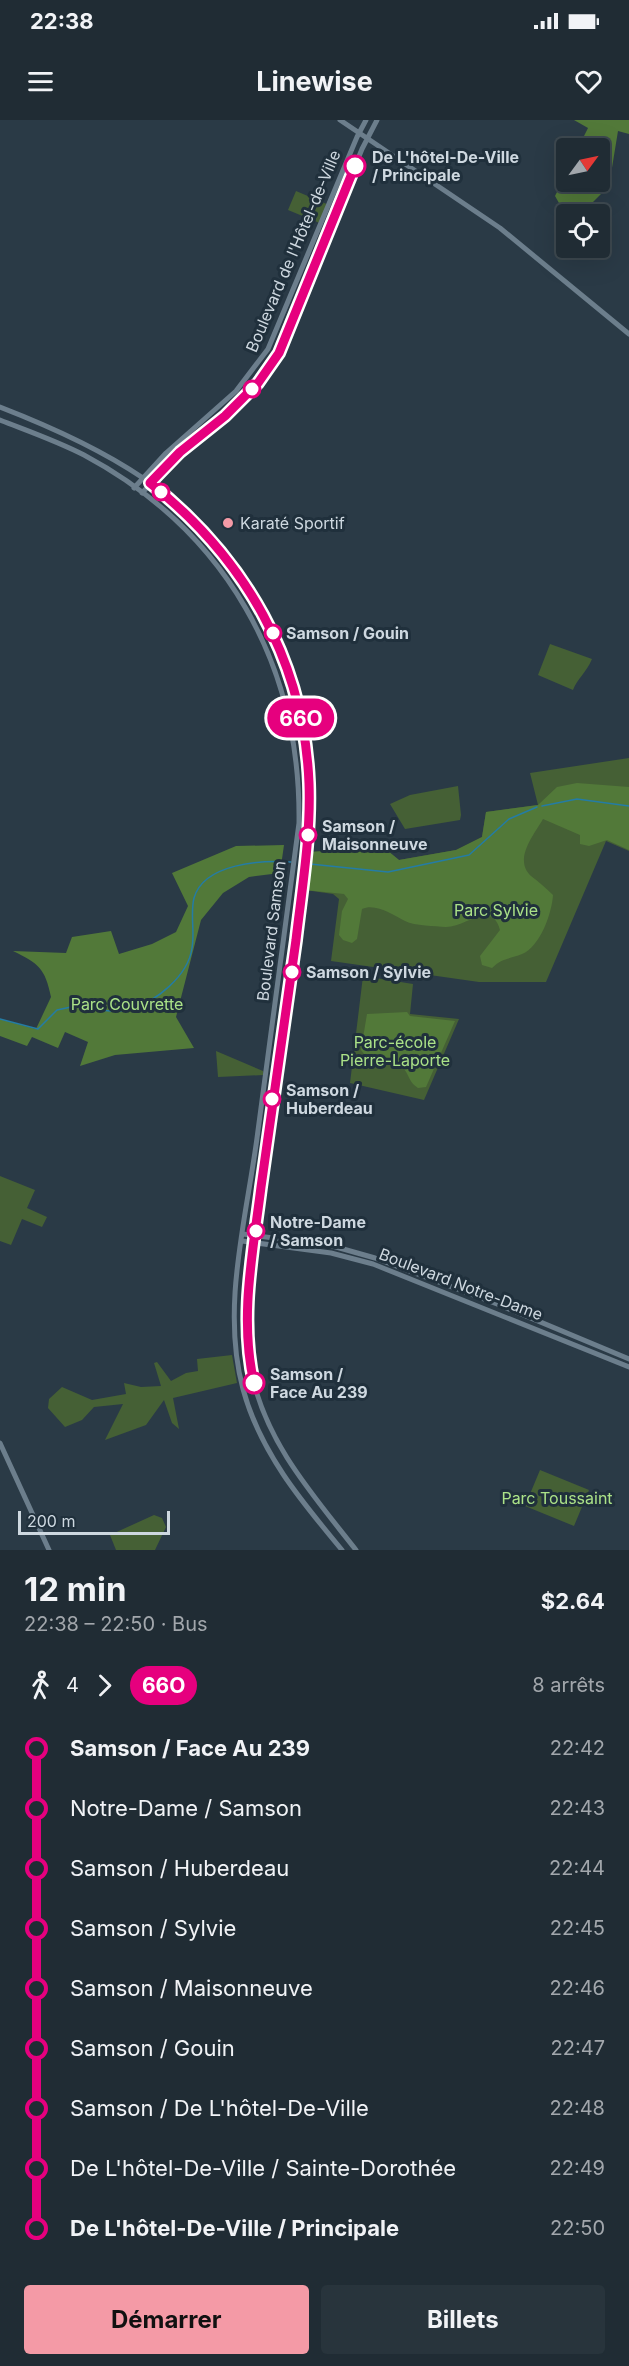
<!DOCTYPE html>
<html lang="fr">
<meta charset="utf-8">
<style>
:root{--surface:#202c34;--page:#28343c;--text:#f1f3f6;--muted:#a2a7ac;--line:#3d484f;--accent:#f49aa6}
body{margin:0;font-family:Inter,sans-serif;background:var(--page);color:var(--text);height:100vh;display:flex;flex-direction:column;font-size:22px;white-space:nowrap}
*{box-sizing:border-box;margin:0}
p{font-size:20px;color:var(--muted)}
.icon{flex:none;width:33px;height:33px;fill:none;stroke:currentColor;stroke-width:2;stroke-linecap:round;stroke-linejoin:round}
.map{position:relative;height:1430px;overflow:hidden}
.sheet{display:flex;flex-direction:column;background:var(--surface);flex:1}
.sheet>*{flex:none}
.badge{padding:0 12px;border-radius:20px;font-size:21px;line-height:39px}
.needle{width:39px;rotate:57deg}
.controls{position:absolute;left:556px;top:18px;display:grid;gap:12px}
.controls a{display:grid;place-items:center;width:54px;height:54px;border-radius:6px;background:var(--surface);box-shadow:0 6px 24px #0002,0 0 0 2px var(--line);font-size:30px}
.scale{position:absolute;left:18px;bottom:15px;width:152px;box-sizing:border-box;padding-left:6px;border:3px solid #ced8e0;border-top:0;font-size:16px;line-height:21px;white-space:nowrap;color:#ced8e0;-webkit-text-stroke:4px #20303c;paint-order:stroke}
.map>.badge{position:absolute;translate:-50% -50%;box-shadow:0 0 0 3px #fff}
.legs{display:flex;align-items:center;gap:9px;height:66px;padding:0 24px;font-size:20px}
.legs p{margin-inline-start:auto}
.overview{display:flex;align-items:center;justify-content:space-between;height:102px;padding:0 24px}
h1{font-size:33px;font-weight:700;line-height:45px}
.action{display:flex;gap:12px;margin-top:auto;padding:12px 24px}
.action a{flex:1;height:69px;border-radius:6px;background:var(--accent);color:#111;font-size:24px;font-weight:700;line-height:69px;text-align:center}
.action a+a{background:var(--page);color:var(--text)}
ul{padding:0 24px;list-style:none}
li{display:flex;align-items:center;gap:21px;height:60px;font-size:22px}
li i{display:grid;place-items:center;width:9px;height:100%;margin:0 8px;background:currentColor}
li i::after{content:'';width:15px;height:15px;margin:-8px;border:4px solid;border-radius:50%;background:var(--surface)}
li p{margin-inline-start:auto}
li:first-child i{background:linear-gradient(#0000 50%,currentColor 0)}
li:last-child i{background:linear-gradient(currentColor 50%,#0000 0)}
.status{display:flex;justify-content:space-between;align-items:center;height:42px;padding:0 30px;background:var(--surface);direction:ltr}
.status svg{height:16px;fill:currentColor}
header{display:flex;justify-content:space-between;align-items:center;height:78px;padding:0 24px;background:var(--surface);font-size:27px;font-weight:700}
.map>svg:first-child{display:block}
.green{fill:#456035}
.forest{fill:#527939}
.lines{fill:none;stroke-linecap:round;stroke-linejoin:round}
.stream{stroke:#247ca5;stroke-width:1.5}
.tertiary{stroke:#6c7e8c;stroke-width:5}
.line-1-casing{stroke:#fff;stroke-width:14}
.line-1{stroke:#e6007e;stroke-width:9}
.stop-1-dot{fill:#fff;stroke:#e6007e;stroke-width:3}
.poi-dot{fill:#f49aa6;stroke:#20303c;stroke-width:2}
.labels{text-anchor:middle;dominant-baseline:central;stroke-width:6;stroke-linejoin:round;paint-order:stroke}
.stop-label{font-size:16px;font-weight:bold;fill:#ced8e0;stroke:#20303c;text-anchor:start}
.street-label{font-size:16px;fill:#ced8e0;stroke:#20303c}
.poi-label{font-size:16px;fill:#ced8e0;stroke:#20303c;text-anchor:start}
.park-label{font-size:16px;fill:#abe288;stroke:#20303c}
</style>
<div class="status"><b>22:38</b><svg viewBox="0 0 49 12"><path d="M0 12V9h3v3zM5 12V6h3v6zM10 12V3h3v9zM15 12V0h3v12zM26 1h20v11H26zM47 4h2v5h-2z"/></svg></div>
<header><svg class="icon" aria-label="menu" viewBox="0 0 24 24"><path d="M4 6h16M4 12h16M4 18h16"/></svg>Linewise<svg class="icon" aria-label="heart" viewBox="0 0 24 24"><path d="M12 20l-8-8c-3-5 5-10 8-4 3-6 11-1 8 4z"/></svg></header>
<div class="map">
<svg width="629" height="1430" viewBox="0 0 629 1430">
<rect width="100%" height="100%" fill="#2a3a46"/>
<path class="green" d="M296,71L329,85L322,104L288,90Z
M550,524L592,539C586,553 577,559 573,570L538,555Z
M629,638V731L606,721L546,862H479L331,841L339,779L333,774L305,770L310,732L383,727L399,740L456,730L482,717L486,692L538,685L530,653Z
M458,666L461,695L460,700L405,709L390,684L410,675Z
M363,856L413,864L410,894L459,899L424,980L350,963Z
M216,931L263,951L264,955L218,957Z
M0,1056L35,1070L27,1088L47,1097L42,1107L22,1099L11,1125L0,1121Z
M232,1235L237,1263L173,1278L179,1309L172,1303L164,1280L146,1305L105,1320L123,1284L94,1287L82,1300L65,1307L48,1288L49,1279L62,1267L92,1280L126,1274L124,1263L141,1267L161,1266L154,1243L157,1242L171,1261L186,1253L198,1251L197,1239Z
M540,1350L589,1370L574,1406L525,1386Z
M154,1395L162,1398L166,1407L155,1430H116L110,1415Z"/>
<path class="forest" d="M574,0H629V14L618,11L610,60L602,73L581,94H567V97L555,76L567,52V62H600V28H578L588,8Z
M577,663L629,667V730L607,720L589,726L580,724V715L543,699C534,715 513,739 531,756C539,762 546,768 553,775C552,793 540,827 522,834C510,839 502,838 492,848L482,845L480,836L500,810C492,780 466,807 446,807C435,806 415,806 405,801C393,795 376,783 362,789L357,819L352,823L343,820L339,815L342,791L348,779L344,774L305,770L310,732L383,727L399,740L456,730L482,717L486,692L538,685L557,667Z
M284,725L280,753L249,757L223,773L201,800L176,897L194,928L115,935L80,946L88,922L65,912L58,928L32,917L27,926L0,916V899L36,909L51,877C45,848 39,844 13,831L66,833L72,817L111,811L119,834L152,824L176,812L188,786L172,753L236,726Z
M407,892L410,896L455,901L426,967L418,968C409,962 410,957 404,949C396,936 377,936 364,934L361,930L367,894Z"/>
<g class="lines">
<path class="stream" d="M542,686L577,679L629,686
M310,744L388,752L469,735L509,699L537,687
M75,887C91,888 115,894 130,889C156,882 188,856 192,828C195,812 190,794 194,778C204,743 262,740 291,742
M0,899L38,909L57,890L71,887"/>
<path class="tertiary" d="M340,0L500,108L629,214
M0,287C49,306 99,328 143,358C242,425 303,543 309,662C311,711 304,759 298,807C287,886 275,965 264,1044C255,1112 237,1187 252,1255C267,1324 313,1375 356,1430
M0,300C28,311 57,321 84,335C226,411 301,544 299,703C285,808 271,913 257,1018C246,1100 221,1188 243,1269C260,1332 301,1381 342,1430
M134,368L166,333L236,271L268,229L357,17L366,0
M142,373L180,332L225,296L258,263L279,233L362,29L377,0
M243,1114L329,1125L375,1138L497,1184L629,1239
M242,1121L331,1133L373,1144L629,1247
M0,1323L49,1430"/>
</g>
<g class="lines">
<g class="line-1-casing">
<path id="line-1" d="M254,1263C239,1198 253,1132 261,1067C272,985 285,903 296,820C302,768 311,716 309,663C304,541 245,438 150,363L180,332L225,296L258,263L279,233L355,46"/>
</g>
<use href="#line-1" class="line-1"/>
</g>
<g class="stop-1-dot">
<circle cx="355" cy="46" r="10"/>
<circle cx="252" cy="269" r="8"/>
<circle cx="161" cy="372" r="8"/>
<circle cx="273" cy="513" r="8"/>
<circle cx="308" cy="715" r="8"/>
<circle cx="292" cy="852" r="8"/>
<circle cx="272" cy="979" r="8"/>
<circle cx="256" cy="1111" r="8"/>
<circle cx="254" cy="1263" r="10"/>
</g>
<circle class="poi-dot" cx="228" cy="403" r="6"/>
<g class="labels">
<g class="stop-label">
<text x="372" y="37">De L'hôtel-De-Ville<tspan x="372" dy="18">/ Principale</tspan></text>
<text x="286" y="513">Samson / Gouin</text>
<text x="322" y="706">Samson /<tspan x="322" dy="18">Maisonneuve</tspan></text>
<text x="306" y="852">Samson / Sylvie</text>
<text x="286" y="970">Samson /<tspan x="286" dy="18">Huberdeau</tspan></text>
<text x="270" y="1102">Notre-Dame<tspan x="270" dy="18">/ Samson</tspan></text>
<text x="270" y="1254">Samson /<tspan x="270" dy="18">Face Au 239</tspan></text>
</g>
<g class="street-label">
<text transform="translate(293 131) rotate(-67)">Boulevard de l'Hôtel-de-Ville</text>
<text transform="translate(271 811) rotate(-83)">Boulevard Samson</text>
<text transform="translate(461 1164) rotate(21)">Boulevard Notre-Dame</text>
</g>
<g class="poi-label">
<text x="240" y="403">Karaté Sportif</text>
</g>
<g class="park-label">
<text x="496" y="790">Parc Sylvie</text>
<text x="127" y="884">Parc Couvrette</text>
<text x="395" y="922">Parc-école<tspan x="395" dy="18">Pierre-Laporte</tspan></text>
<text x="557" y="1378">Parc Toussaint</text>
</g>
</g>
</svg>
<div class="controls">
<a><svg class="needle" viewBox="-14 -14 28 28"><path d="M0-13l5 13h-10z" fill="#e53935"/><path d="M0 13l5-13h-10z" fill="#a2a7ac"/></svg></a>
<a><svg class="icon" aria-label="locate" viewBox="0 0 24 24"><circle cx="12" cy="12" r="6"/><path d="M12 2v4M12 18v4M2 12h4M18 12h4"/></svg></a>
</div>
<div class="scale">200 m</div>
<b class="badge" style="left:301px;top:598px;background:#e6007e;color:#fff">66O</b>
</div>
<section class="sheet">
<div class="overview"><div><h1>12 min</h1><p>22:38 – 22:50 · Bus</p></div><b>$2.64</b></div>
<div class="legs"><svg class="icon" aria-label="walk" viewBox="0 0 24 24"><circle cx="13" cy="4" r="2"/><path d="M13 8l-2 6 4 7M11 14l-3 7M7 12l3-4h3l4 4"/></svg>4<svg class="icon" aria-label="forward" viewBox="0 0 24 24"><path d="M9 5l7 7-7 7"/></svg><b class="badge" style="background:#e6007e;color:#fff">66O</b><p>8 arrêts</p></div>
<ul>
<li><i style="color:#e6007e"></i><b>Samson / Face Au 239</b><p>22:42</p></li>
<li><i style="color:#e6007e"></i><span>Notre-Dame / Samson</span><p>22:43</p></li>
<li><i style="color:#e6007e"></i><span>Samson / Huberdeau</span><p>22:44</p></li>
<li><i style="color:#e6007e"></i><span>Samson / Sylvie</span><p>22:45</p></li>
<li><i style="color:#e6007e"></i><span>Samson / Maisonneuve</span><p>22:46</p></li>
<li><i style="color:#e6007e"></i><span>Samson / Gouin</span><p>22:47</p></li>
<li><i style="color:#e6007e"></i><span>Samson / De L'hôtel-De-Ville</span><p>22:48</p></li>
<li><i style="color:#e6007e"></i><span>De L'hôtel-De-Ville / Sainte-Dorothée</span><p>22:49</p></li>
<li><i style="color:#e6007e"></i><b>De L'hôtel-De-Ville / Principale</b><p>22:50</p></li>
</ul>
<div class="action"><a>Démarrer</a><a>Billets</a></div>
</section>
